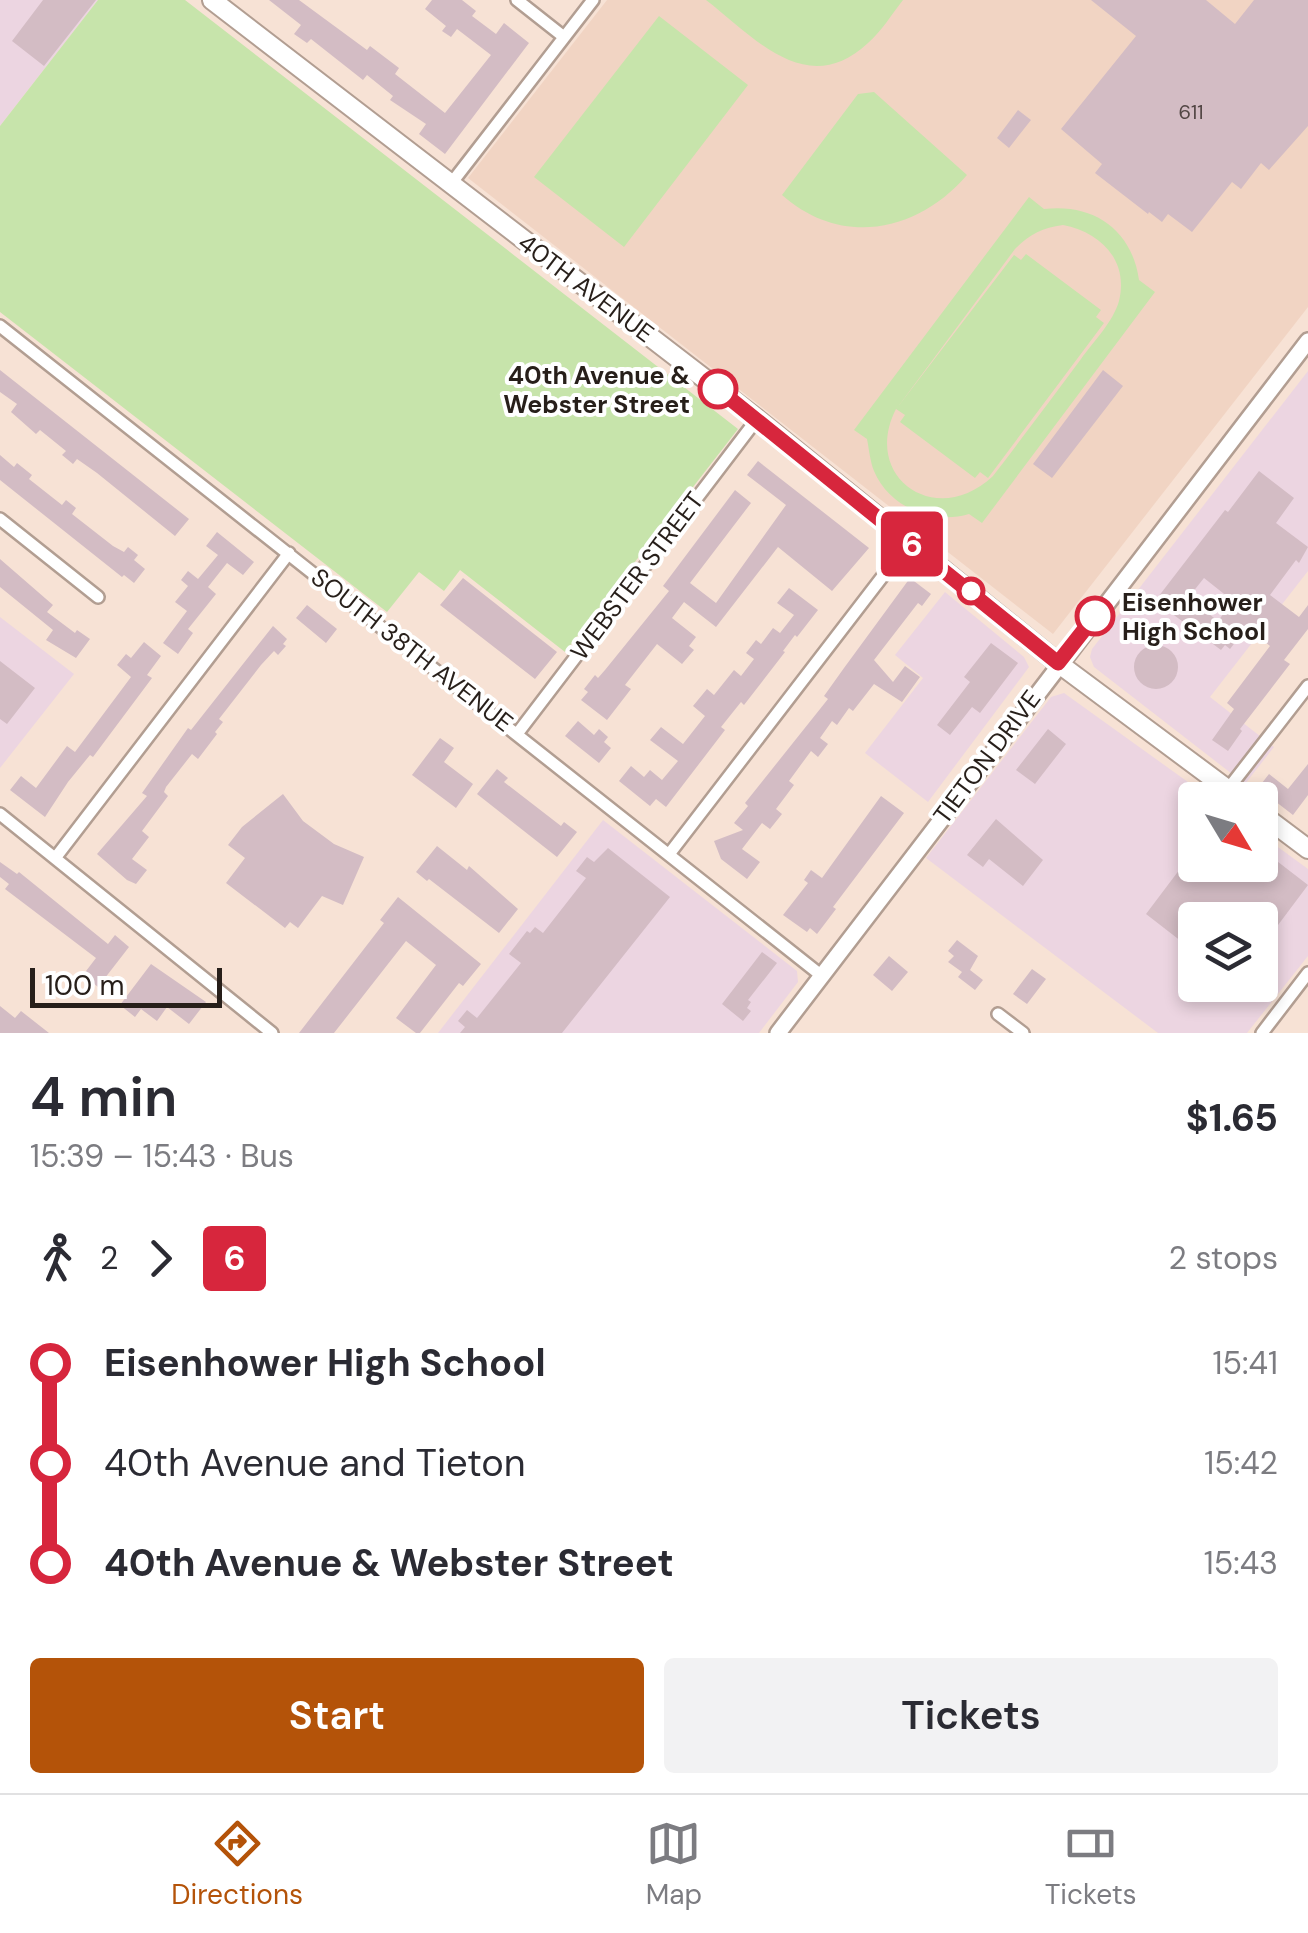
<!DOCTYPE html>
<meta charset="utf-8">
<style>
:root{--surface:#fff;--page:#f2f2f3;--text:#2b2b33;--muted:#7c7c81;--line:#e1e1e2;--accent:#b45309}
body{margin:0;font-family:"DM Sans",sans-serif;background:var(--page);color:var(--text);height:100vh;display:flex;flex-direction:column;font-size:38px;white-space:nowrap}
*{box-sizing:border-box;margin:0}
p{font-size:32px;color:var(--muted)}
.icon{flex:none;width:55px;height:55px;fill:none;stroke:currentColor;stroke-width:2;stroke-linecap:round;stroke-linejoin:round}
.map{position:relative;height:1033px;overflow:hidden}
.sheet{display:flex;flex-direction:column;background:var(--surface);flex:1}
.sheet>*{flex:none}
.badge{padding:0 20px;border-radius:8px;font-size:35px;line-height:65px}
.needle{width:65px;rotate:128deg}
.controls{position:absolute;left:1178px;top:782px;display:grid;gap:20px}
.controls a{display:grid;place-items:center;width:100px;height:100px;border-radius:10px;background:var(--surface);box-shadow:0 5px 15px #0003;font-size:50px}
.scale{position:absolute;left:30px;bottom:25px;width:192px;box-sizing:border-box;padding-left:10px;border:5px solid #271f1a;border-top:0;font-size:28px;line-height:35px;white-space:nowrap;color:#271f1a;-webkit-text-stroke:8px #fff;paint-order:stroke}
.map>.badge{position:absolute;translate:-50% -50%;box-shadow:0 0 0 5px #fff}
.legs{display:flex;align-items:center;gap:15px;height:110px;padding:0 30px;font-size:32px}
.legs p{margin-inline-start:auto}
.summary{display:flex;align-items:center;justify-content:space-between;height:170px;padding:0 30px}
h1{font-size:55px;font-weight:600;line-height:75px}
.action{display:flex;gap:20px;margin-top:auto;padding:20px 30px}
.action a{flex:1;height:115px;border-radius:10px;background:var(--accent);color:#fff;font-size:40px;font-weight:600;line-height:115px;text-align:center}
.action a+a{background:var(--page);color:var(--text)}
ul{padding:0 30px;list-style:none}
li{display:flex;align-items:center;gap:35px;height:100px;font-size:38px}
li i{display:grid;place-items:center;width:15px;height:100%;margin:0 12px;background:currentColor}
li i::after{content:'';width:25px;height:25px;margin:-12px;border:8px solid;border-radius:50%;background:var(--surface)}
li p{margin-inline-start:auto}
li:first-child i{background:linear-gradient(#0000 50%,currentColor 0)}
li:last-child i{background:linear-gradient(currentColor 50%,#0000 0)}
.tabs{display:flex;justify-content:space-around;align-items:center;height:140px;border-top:2px solid var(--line);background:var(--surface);font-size:28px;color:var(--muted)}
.tabs a{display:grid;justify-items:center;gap:5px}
.tabs .selected{color:var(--accent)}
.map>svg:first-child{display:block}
.commercial{fill:#ecd5e1;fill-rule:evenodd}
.built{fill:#f1d4c3}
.green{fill:#c7e4ab;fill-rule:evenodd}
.building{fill:#d3bcc4;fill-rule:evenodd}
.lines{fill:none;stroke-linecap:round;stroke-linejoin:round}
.street-casing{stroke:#b29e92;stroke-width:16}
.secondary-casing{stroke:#b29e92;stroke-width:20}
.primary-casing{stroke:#b29e92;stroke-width:22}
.street{stroke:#fff;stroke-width:11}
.secondary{stroke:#fff;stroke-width:15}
.primary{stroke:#fff;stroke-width:18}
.line-1-casing{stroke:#fff;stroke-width:22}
.line-1{stroke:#d7263d;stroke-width:15}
.stop-1-dot{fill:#fff;stroke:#d7263d;stroke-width:5}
.labels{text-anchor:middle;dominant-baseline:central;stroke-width:8;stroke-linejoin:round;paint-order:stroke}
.number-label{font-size:20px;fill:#524644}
.street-label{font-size:25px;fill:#271f1a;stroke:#fff}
.stop-label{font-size:25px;font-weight:bold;fill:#271f1a;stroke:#fff;text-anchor:end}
</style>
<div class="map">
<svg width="1308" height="1033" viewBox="0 0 1308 1033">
<rect width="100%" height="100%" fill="#f7e2d5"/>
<path class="commercial" d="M0,0H98L0,126Z
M1308,371V571L1210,697L1274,747L1245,784L1094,667L1090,657L1092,649Z
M945,592L1024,657L1029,667L928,802L865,753L923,678L895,655Z
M0,617L74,674L0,768Z
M1064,693L1213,800H1195V865H1260V834L1308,869V956L1247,1033H1158L926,858L1051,697ZM1195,920H1260V985H1195Z
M603,820L797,971L798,982L759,1033H438Z"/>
<path class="built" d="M607,0H1308V307L1053,634L468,178Z"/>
<path class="green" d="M98,0H185L738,429L565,652L460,570L444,591L419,572L387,612L0,312V126Z
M706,0H903C892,14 881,32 868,43C807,100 755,38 706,0Z
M659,16L748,85L624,247L534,177Z
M874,92L967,175C918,232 842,248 782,195L858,94Z
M1029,197L1044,209C1094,203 1132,230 1139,280L1155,292L982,523L969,514C932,525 889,507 874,471C870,461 869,449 867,439L854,430ZM1063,225C1100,232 1129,260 1119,301C1113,322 1094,341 1081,359C1052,398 1023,437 993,476C936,530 861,477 896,409L905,415L900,422L975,478L980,472L988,478L1104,323L1096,317L1101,310L1026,254L1021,260L1014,255L897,408L1015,249C1030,234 1042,228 1063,225Z"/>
<path class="building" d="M43,0H96L44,66L12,41Z
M269,0H299L367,50L370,46L399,68L395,74L445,113L491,55L457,29L451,37L442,31L446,26L425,9L432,0H462L476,11L472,16L496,34L504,23L529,43L445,154L419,134L426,124L390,100L393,96L367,75L363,80L311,39L307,43L294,34L301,25Z
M1091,0H1206L1235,24L1254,0H1308V126L1269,170L1261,163L1241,189L1232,182L1192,232L1168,214L1162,222L1149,212L1148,214L1095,173L1102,164L1061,129L1136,36Z
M1018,110L1031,120L1009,148L997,138Z
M0,370L189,519L175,536L97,473L77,459L73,464L62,455L66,451L40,430L36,434L11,412L17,404L0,392Z
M1103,370L1123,386L1052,478L1033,464Z
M0,455L14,467L17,463L32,475L29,479L62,505L66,500L76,508L72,514L113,546L124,552L128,547L138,555L134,560L145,569L134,583L124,575L122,577L0,480Z
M758,461L869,548L832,591L778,547L716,627L684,602L672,618L696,637L689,646L694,650L682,664L657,644L625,685L631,689L607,720L581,700L588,692L584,689L595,675L598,678L605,670L669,591L663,586L735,490L751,503L690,583L716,603L786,505L747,475Z
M1259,471L1294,498L1276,523L1308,547L1299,563L1296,560L1270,595L1299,617L1308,605V629L1284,660L1290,664L1240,729L1242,731L1228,751L1212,740L1234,709L1227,703L1270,646L1247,627L1230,649L1225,645L1221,650L1155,601L1225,510L1228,512ZM1204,578L1233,601L1218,621L1188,598Z
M217,532L254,562L243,575L227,563L208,587L216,594L188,629L193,633L178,654L163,643L187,611L175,602L188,586L181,580L188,571L198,579L218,555L206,546Z
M0,559L53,605L47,612L75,633L77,630L90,639L76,658L46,640L53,630L0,587Z
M463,578L557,652L535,679L440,605Z
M910,578L931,594L922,606L918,603L874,660L893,682L905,666L920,677L902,702L874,684L853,711L849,708L837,725L832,721L820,738L828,744L818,757L811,751L789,781L794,785L776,809L782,814L770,829L762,823L742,849L760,862L747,879L721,859L714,841L743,830L734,823L748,806L745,803L828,699L824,696L844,668Z
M789,588L818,610L797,637L795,635L783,651L785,652L744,705L741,702L721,727L725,730L666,807L656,799L650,806L619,781L631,766L644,777L650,770L662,780L678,761L650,740L661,727L683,744L705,716L693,706L707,689L714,695L734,670L741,676L754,659L746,653L756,640L761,644L773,628L780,633L794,615L777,603Z
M307,605L337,629L326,643L296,618Z
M273,626L287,639L283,644L286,646L278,655L274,651L261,665L219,719L223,722L215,732L217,734L198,759L192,754L166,787L164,792L168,796L142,831L149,837L132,859L147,870L136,884L127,880L97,854L147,796L142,793L188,728L191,730Z
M144,642L161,656L147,675L152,678L93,757L90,755L68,782L45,817L10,790L21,776L36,788L67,746L75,752L131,677L117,665L126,654L131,658Z
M991,643L1018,663L980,713L972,707L950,735L937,725L970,682L964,677Z
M1134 667a22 22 0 1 1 44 0a22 22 0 1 1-44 0Z
M0,661L35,688L7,724L0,719Z
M578,721L594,735L599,729L608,737L604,742L611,748L599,763L565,736Z
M1048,729L1066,744L1035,784L1016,770Z
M440,738L454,748L444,762L473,784L456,808L412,775Z
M1308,764V795L1293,815L1258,788L1269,774L1288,789Z
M497,769L508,778L504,782L561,826L564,822L577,832L557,857L477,794Z
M283,794L303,821L334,844L364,857L343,905L322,896L298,928L290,922L285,928L226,883L245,858L228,845L242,827Z
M881,796L904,813L833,907L836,909L817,934L810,928L807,932L783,915L808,883L804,880L811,870L822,878Z
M996,819L1043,860L1023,886L989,859L983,867L967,855Z
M437,846L467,870L469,866L518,909L499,933L429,879L427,881L416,872Z
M608,848L670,897L562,1033H460L465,1027L458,1021L467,1010L477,1018L521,963L509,954L527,931L530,933L535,927L543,933L586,878L576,871L587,857L594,862Z
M1260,848L1308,885L1260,949V920H1195V952L1146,914L1195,849V865H1260Z
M0,862L17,874L19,872L108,944L115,935L129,947L98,987L83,975L96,958L5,889L9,884L0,877Z
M398,897L481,964L463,986L459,983L420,1033H416L396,1018L436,965L406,941L334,1033H299L384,923L380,920Z
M957,940L978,956L970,970L983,980L975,990L958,977L962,972L948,962L954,956L948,951Z
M762,952L777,963L748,1000L751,1002L747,1008L751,1011L743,1021L722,1004Z
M889,956L908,972L892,991L873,975Z
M151,964L206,1002L189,1024L167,1007L157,1021L141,1009L135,1017L120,1005Z
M1032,969L1046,979L1027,1004L1013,994Z
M0,1006L15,1018L21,1011L49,1033H0Z"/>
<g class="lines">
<g class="street-casing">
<path id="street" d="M517,0L564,37
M450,185L593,0
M0,326L822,976
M0,519L98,597
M517,734L757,419
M1228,789L1308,686
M0,814L272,1033
M670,853L909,542
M56,857L289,553
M998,1014L1023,1033
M1262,1033L1308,973"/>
</g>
<g class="secondary-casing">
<path id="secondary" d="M778,1033L1308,341"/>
</g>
<g class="primary-casing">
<path id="primary" d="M212,0L757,419L1058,663L1242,800
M1260,813L1308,849"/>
</g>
<use href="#street" class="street"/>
<use href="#secondary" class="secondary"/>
<use href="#primary" class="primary"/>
</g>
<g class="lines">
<g class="line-1-casing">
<path id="line-1" d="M718,389L1058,663L1095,616"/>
</g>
<use href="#line-1" class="line-1"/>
</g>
<g class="stop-1-dot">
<circle cx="718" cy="389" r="18"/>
<circle cx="971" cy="591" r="12"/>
<circle cx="1095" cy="616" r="18"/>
</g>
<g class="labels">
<g class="number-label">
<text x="1191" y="112">611</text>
</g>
<g class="street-label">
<text transform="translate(586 288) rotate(37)">40TH AVENUE</text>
<text transform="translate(637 576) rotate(-53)">WEBSTER STREET</text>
<text transform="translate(412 650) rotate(38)">SOUTH 38TH AVENUE</text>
<text transform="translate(987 757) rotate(-53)">TIETON DRIVE</text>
</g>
<g class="stop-label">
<text x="690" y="375">40th Avenue &amp;<tspan x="690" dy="29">Webster Street</tspan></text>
<text x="1122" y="602" text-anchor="start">Eisenhower<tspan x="1122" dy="29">High School</tspan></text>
</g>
</g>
</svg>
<div class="controls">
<a><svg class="needle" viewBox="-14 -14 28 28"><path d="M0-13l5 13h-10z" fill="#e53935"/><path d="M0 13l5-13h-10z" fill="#7c7c81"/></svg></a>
<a><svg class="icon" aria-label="layers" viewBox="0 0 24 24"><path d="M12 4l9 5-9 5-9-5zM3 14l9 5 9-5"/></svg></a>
</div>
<div class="scale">100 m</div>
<b class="badge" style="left:912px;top:544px;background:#d7263d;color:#fff">6</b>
</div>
<section class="sheet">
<div class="summary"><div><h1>4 min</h1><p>15:39 – 15:43 · Bus</p></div><b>$1.65</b></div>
<div class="legs"><svg class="icon" aria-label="walk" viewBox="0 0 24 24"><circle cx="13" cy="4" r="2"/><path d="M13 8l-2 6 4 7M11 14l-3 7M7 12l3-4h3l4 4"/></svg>2<svg class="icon" aria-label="forward" viewBox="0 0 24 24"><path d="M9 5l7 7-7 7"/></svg><b class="badge" style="background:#d7263d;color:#fff">6</b><p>2 stops</p></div>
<ul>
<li><i style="color:#d7263d"></i><b>Eisenhower High School</b><p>15:41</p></li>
<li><i style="color:#d7263d"></i><span>40th Avenue and Tieton</span><p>15:42</p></li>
<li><i style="color:#d7263d"></i><b>40th Avenue &amp; Webster Street</b><p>15:43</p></li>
</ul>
<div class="action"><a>Start</a><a>Tickets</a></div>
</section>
<nav class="tabs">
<a class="selected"><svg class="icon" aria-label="directions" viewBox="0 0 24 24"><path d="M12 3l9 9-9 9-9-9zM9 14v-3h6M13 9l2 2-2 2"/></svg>Directions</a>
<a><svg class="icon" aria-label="map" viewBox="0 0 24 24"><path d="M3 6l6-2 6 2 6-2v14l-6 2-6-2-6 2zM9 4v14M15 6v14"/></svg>Map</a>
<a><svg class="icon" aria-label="tickets" viewBox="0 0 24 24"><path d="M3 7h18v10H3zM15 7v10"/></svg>Tickets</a>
</nav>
